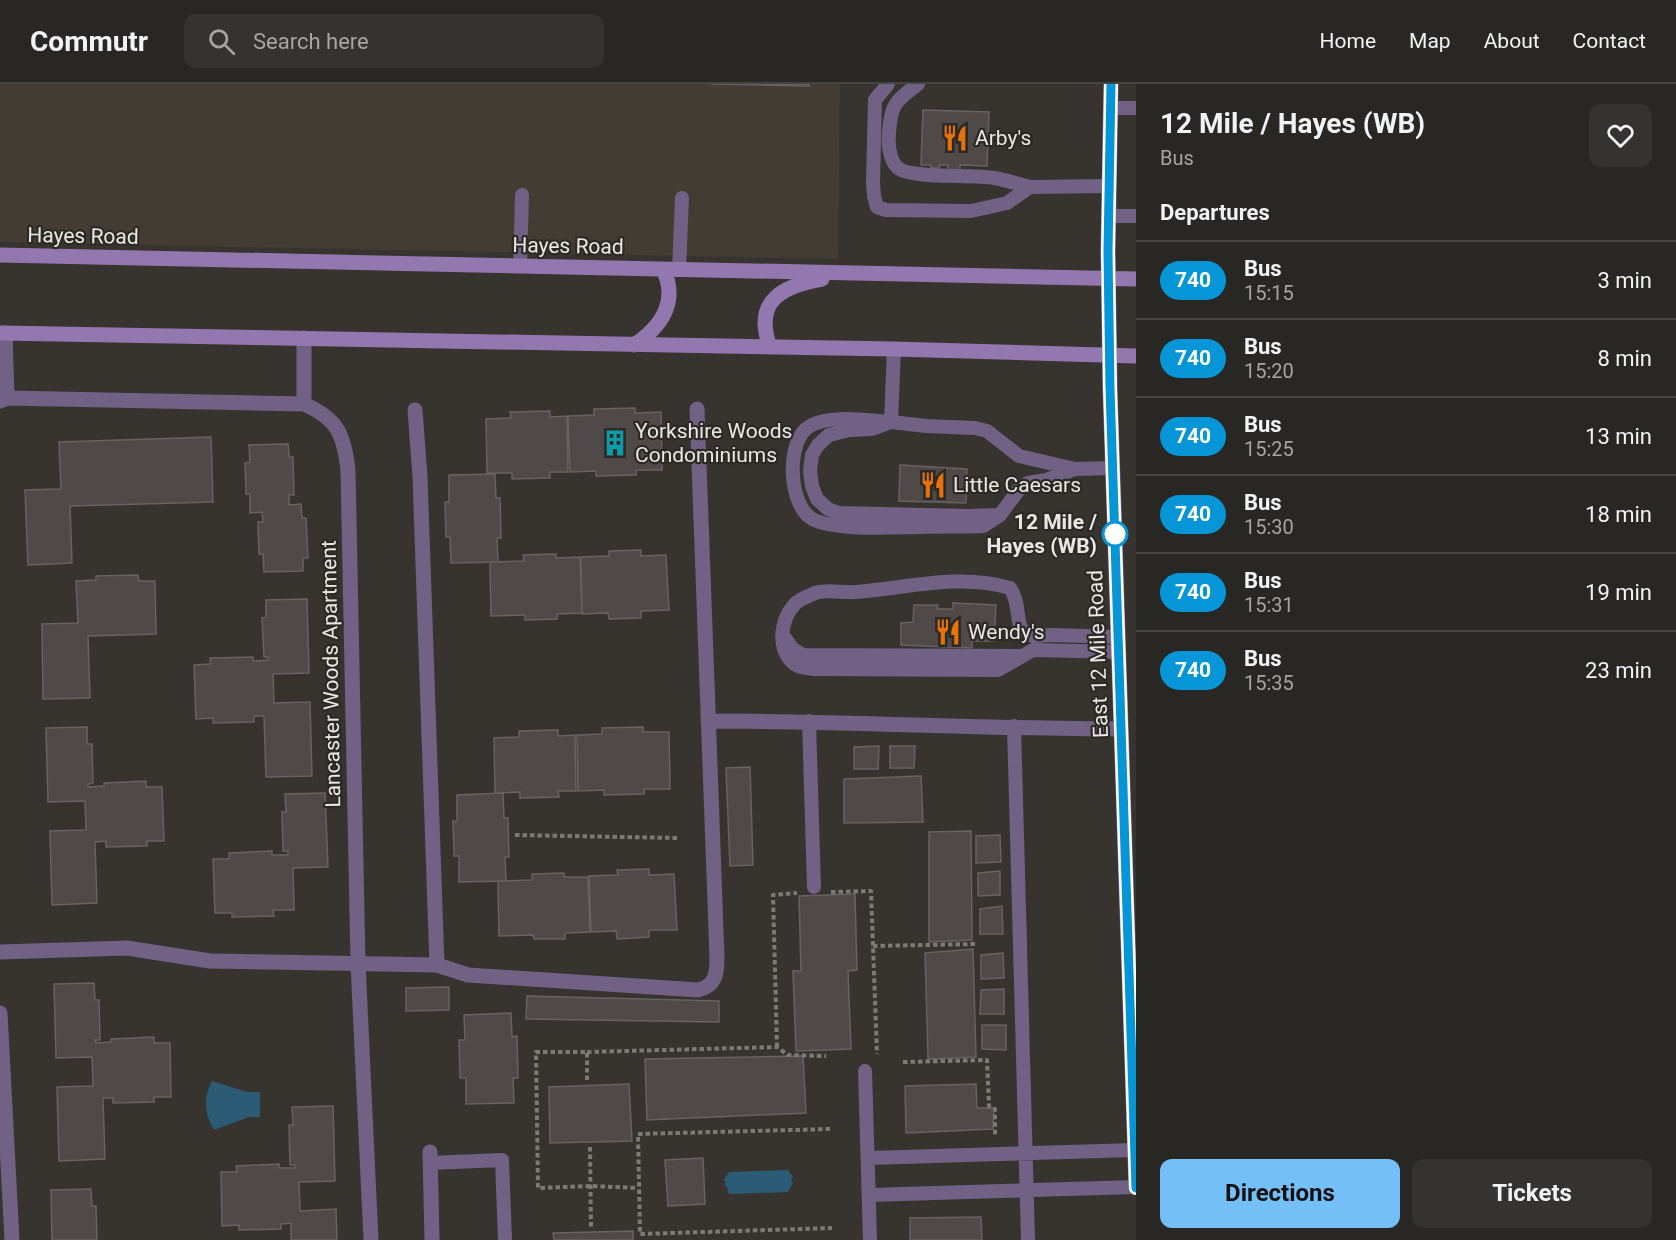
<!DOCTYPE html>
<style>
:root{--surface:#292724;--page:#353331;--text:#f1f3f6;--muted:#a5a5a6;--line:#454441;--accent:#74c0f6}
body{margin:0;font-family:Roboto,sans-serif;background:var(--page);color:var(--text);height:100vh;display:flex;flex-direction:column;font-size:22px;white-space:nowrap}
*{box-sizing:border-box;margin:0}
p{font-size:20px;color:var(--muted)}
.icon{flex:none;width:33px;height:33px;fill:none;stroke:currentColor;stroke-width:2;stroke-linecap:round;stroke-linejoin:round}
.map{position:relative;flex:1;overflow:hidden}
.panel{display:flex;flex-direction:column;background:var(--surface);width:540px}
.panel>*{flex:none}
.badge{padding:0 12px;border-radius:20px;font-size:21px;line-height:39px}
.map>.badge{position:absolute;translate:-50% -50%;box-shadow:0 0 0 3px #fff}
h2{padding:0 24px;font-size:22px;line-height:54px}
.round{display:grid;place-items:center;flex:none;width:63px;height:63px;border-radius:12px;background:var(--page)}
.summary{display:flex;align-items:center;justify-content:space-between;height:102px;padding:0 24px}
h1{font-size:28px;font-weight:700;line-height:45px}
.cta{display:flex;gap:12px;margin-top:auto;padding:12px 24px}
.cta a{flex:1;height:69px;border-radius:12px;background:var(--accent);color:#111;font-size:24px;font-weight:700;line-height:69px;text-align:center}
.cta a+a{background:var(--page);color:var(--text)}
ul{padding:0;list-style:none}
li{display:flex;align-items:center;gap:18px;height:78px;padding:0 24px;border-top:2px solid var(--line)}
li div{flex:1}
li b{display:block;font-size:22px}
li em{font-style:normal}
li .badge{min-width:66px;font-weight:700;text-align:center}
header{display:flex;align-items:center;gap:36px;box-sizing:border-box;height:84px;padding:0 30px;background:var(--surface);border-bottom:2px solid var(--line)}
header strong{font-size:28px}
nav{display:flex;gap:33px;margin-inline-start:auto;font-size:21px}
.search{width:420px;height:54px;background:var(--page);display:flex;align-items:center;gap:15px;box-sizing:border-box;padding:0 21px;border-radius:12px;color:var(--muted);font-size:22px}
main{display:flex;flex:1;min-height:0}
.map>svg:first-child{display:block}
.built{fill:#423c32}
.water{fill:#2c5b76}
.building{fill:#4f4a49;stroke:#676261;stroke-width:1.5}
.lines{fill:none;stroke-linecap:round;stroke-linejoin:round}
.path{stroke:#7c7a77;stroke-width:4;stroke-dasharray:4.5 3;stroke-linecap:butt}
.lane{stroke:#716184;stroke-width:14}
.street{stroke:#716184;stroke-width:15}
.secondary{stroke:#9378b0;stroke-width:15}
.line-casing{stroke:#fff;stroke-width:14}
.line{stroke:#0696d7;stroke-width:9}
.stop-dot{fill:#fff;stroke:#0696d7;stroke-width:3}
.labels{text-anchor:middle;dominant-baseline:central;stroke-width:4.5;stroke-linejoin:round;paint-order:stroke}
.poi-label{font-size:21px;fill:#eae8e6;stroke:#2d2a26;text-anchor:start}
.street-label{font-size:21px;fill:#eae8e6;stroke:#2d2a26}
.stop-label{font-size:21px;font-weight:bold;fill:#eae8e6;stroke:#2d2a26;text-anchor:end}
</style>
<header>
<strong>Commutr</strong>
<div class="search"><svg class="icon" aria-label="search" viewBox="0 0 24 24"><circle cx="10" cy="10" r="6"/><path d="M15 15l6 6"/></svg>Search here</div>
<nav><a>Home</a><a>Map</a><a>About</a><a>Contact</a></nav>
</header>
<main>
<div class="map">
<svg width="1136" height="1156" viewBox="0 0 1136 1156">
<rect width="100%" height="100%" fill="#373430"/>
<path class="built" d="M0,0H840L838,175L0,158Z"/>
<path class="water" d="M212,997L247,1008H260V1033H249L214,1046C204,1029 203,1014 212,997Z
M788,1086L793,1093L791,1096L793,1099L788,1108L729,1110L727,1103L724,1101L726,1098L723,1096L729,1088Z"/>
<path class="building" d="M711,0H809V2Z
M923,26L989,28L987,82L960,81V87H948V81H940L939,84H931V81H921Z
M635,324V329L661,328L662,386H636V391L596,392V387L570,388L568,332L594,331V325Z
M550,327V333L567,332L568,388H550V394L512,395V389H487L486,335L511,334L510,328Z
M211,353L213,418L70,422L72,479L28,481L25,406L61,405L59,358Z
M288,360L289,373H293L294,411H289V421L301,420L302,434H306L308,474H303V487L264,488L263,470H259L258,438H263L262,428L250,429V410H246L245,379L250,378L249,361Z
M900,381L967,385L966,419L899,417Z
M495,390L496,414H500L501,454H497L498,478L451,479L450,453H446L445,418H449V391Z
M641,466V472L666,471L669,526L641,527V534L609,535L608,529L582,530L581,473L609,472V467Z
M556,470V474L580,473L582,529L557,530V535L525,536V531L491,532L490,478L524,477L523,471Z
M138,491L139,497H155L156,550L88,552L90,614L43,615L42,540L78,539L76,497L96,496V492Z
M307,515L309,589L273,590L274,619L310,618L312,692L266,693L264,632H254V638L213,639V634L196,635L194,581L210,580V574L253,573V577L269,576L268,573H264L262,534L266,533V516Z
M953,519L996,521L994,557H972V564L901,561V539L913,538L914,521H938L937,525H953Z
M87,643V660H92L93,699L88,700V703L104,702V699L146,697V703H162L164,757H147V762L106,763V757L95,758L97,819L52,821L50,747L86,746L85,717L48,718L46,644Z
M643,643V648H669L670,705H644V710L604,711V706L578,707L577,651L602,650V644Z
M558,646V652L575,651L576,707H558L559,713L520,714V708L495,709L494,654L519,653V647Z
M879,662L878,685H854V663Z
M890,662H915L914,684H890Z
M750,683L753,781L730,782L726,684Z
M921,692L923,738L844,739V695Z
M325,709L328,783L293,784L294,826H273L274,832L232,833V829H215L213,775H229V769L272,767V771H288V767H283L282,728H286L285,710Z
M503,709L504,734H508L509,773H505L506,797L459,798V772H454L453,737H457V711Z
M971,747L972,856L929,858V748Z
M1000,751L1001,778L976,779V752Z
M649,785V791L674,790L677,846H649V853L617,855L616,847L591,848L589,792L618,791L617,786Z
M1000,787V811L978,812V789Z
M564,789V793H588L590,848L565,849V855H534L533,851L499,852L498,797L532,796V790Z
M855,810L857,886L848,887L851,965L796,967L793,887H801L799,812Z
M1002,822L1003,850H980V825Z
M973,865L976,973L928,975L925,869Z
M1003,869L1004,894L981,895V871Z
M94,899L95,916H99L100,956H95L96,959L111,958V955L154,953V959H170L171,1013H154V1018L113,1019V1014H103L105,1075L59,1077L57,1003L93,1002L92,973L56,974L54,900Z
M449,903V926L406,927V904Z
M1004,905V930H980L981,906Z
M527,912L719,917V938L526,935Z
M511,929L512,953L517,952L518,994H513L514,1019L466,1020V994H460L459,956H465L464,931Z
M982,941H1006V966L982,965Z
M803,972L806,1029L647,1036L645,975Z
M629,1000L632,1057L550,1059L549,1003Z
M976,1000L977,1024H994L993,1045L906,1049L905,1002Z
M333,1022L335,1097L299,1098L300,1127L336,1125L337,1156H291V1139L281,1140V1145L239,1146V1141L222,1142L221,1088H237L236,1082L279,1080V1084H295V1081H290L289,1041H293L292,1023Z
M703,1074L705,1120L668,1122L665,1076Z
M91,1105L92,1122H96L97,1156H52L51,1106Z
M981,1133L982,1156H910V1134Z
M633,1147V1156H554L553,1149Z"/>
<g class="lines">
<path class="path" d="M515,751L677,754
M831,808L871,807L877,970
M873,862L976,860
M777,963L773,811L797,809
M587,968L777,963L788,971L826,972
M903,978L987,976L989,1022L995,1025V1052
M587,996V968H536L538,1104L591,1102L638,1104
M830,1045L638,1050L640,1150L832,1144
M590,1063L591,1145"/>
<path class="lane" d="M888,0L875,16L873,99L874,112L877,123L886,126L971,127L1007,119L1030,103L1109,102
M918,0C896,17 891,19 889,49C888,59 889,76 898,84C911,95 972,90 994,94C1006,96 1018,100 1030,103
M1111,24H1136
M1109,132H1136
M520,182L522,111
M679,186L682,114
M894,265L891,338C869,337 830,330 810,342C785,356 788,424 814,436C839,447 891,443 919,443C940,442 962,443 983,442L1000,431L1020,404L1028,399L1046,396L1075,385L1113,384
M999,431L969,432L839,429L828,425L817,415L812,402L810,387L812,371L818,361L829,351L849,346L872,345L891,338L926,342L975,344L987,347L1019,372L1075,385
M1118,553L1052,551L1033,552L1021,545C1016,530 1019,517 1010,504C960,489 907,504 856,508C843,509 827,505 815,509C809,512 799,515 795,520C780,536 776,567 796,581C800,584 808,584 813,585L998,586L1033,566L1119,568
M785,554L793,565L803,571L1020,572
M809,637L814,803
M1014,642L1028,1156
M865,987L870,1156
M868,1074L1135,1066
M430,1079L502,1076L505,1156
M869,1111L1136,1103"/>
<path class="street" d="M5,249L7,314
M304,254V320
M0,317L7,314L304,320C338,335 344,351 348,386L358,879L371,1156
M415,326L420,393L437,881L468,891L698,906C716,902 717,889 717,873L697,325
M708,637C846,637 983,645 1121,645
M0,868L127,864L210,877L437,881
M0,929L12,1156
M430,1068L432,1156"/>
<path class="secondary" d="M1111,0L1108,167L1110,304L1136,1103
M0,171L1136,195
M0,249L894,265L1136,272
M634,261C661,243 679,218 663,185
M770,263C753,217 782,202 822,195"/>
</g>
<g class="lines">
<g class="line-casing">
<path id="line" d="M1111,0L1108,167L1110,304L1136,1104"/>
</g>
<use href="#line" class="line"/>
</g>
<defs>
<g id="restaurant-bare" transform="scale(2.07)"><path d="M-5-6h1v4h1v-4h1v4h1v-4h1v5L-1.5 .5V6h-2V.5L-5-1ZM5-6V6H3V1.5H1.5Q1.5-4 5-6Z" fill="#e8710a" stroke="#2d2a26" stroke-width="2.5" paint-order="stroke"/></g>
<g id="building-bare" transform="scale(2.07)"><path d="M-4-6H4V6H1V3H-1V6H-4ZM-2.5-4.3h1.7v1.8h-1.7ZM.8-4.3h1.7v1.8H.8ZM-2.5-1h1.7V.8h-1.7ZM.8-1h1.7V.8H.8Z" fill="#0f9aa8" stroke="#2d2a26" stroke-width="2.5" paint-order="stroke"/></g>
</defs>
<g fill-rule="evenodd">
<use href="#restaurant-bare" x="955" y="54"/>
<use href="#building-bare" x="615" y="359"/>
<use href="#restaurant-bare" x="933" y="401"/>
<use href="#restaurant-bare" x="948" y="548"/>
</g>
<circle class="stop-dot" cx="1115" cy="450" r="12"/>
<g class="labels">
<g class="poi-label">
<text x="975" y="54">Arby's</text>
<text x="635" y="347">Yorkshire Woods<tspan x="635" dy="24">Condominiums</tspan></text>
<text x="953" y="401">Little Caesars</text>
<text x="968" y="548">Wendy's</text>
</g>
<g class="street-label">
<text transform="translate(83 152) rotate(1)">Hayes Road</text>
<text transform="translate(568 162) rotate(1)">Hayes Road</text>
<text transform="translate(1098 570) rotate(-92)">East 12 Mile Road</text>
<text transform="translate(331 590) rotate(-91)">Lancaster Woods Apartment</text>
</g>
<g class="stop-label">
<text x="1097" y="438">12 Mile /<tspan x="1097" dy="24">Hayes (WB)</tspan></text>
</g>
</g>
</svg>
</div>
<section class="panel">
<div class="summary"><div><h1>12 Mile / Hayes (WB)</h1><p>Bus</p></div><a class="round"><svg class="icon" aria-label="heart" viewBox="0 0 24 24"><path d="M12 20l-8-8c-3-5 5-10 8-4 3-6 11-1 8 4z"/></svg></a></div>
<h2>Departures</h2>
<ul>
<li><span class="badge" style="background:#0696d7;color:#fff">740</span><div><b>Bus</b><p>15:15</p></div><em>3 min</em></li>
<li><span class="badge" style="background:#0696d7;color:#fff">740</span><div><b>Bus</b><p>15:20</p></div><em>8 min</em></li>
<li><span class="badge" style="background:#0696d7;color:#fff">740</span><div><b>Bus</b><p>15:25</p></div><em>13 min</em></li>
<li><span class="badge" style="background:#0696d7;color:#fff">740</span><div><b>Bus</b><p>15:30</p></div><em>18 min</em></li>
<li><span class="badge" style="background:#0696d7;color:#fff">740</span><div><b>Bus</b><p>15:31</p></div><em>19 min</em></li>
<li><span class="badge" style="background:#0696d7;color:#fff">740</span><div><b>Bus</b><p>15:35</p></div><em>23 min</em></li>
</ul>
<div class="cta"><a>Directions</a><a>Tickets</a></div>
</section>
</main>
